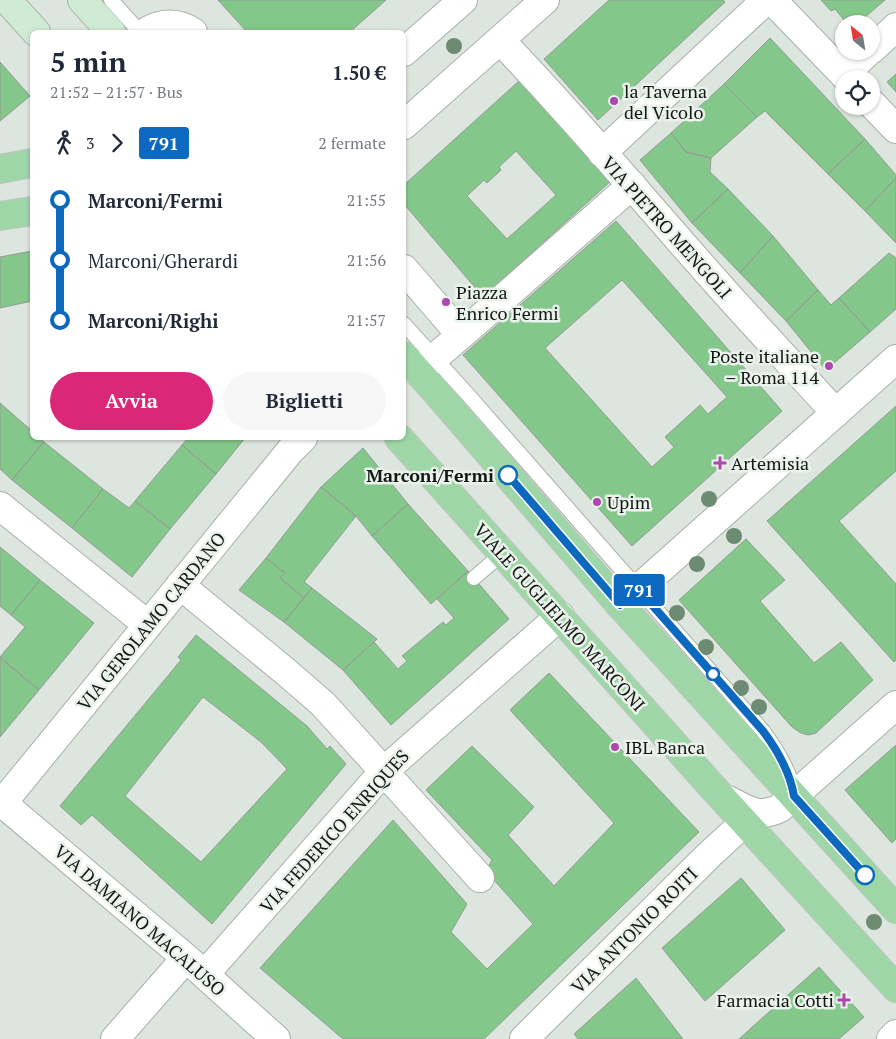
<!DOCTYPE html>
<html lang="it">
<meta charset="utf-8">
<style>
:root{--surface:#fff;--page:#f6f6f7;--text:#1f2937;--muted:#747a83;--accent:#db2777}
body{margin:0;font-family:"PT Serif",serif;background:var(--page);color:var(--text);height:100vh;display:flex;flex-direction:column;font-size:19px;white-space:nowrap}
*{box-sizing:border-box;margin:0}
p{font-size:16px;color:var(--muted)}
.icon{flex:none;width:28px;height:28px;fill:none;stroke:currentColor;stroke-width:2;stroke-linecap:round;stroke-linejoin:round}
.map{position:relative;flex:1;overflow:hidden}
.details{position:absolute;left:30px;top:30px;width:376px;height:410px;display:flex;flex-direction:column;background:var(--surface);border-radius:8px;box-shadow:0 1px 4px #0004}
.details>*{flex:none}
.badge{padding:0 10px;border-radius:4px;font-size:18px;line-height:32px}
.needle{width:32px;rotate:330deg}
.fabs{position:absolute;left:835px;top:15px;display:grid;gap:10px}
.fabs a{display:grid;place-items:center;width:45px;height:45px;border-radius:50%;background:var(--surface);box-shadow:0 1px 4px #0004;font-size:25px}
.map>.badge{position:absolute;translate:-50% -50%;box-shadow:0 0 0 2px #fff}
.legs{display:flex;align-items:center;gap:8px;height:55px;padding:0 20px;font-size:16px}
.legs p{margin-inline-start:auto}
.overview{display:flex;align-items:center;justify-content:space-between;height:85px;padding:0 20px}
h1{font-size:28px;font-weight:800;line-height:38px}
.cta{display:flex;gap:10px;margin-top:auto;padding:10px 20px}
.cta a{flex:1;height:58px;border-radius:30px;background:var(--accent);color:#fff;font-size:20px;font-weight:800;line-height:58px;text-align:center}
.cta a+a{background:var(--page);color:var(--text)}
ul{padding:0 20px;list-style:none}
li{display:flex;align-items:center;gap:18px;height:60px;font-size:19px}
li i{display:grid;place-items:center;width:8px;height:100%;margin:0 6px;background:currentColor}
li i::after{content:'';width:12px;height:12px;margin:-6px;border:4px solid;border-radius:50%;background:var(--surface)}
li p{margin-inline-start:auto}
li:first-child i{background:linear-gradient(#0000 50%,currentColor 0)}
li:last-child i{background:linear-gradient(currentColor 50%,#0000 0)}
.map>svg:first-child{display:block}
.building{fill:#84c78b;stroke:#939b94;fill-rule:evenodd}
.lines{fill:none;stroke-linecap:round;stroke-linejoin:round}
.service-casing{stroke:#a7b0a8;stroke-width:16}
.minor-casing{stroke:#a7b0a8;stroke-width:30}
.secondary-casing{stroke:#a7b0a8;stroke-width:30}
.primary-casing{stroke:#c2c3c2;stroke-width:30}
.service{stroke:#fff;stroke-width:14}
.minor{stroke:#fff;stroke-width:28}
.secondary{stroke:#cfebd3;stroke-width:28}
.primary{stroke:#9fd6a7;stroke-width:28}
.tree{fill:#6c8b72}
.line-1-casing{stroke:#fff;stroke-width:11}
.line-1{stroke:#0c69bf;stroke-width:8}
.poi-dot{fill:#ab47ad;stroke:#eaf3eb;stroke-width:2}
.stop-1-dot{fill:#fff;stroke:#0c69bf;stroke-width:2.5}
.labels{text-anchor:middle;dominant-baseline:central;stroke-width:5;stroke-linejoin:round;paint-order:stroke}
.poi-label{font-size:18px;fill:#151715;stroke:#eaf3eb;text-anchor:start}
.street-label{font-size:18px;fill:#151715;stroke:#eaf3eb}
.stop-label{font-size:18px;font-weight:bold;fill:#151715;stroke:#eaf3eb;text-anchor:end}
</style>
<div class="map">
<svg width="896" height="1039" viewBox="0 0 896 1039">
<rect width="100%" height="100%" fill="#dde6de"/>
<path class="building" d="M218,0H386L350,32H247Z
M609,0H723L725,2L598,120L544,59Z
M821,0H885L857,24H854L847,17L844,20L835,9L831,11Z
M770,38L865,139L828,174L765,111L757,117L724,84Z
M0,62L30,96L0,121Z
M896,74V92L887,82Z
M520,80L612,180L483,297L404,204V185ZM516,151L556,195L507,239L467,196L484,180L487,183L501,170L499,167Z
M724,84L757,117L711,158L686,152L671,133Z
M671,133L686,152L711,158L710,172L728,189L692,223L640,160Z
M865,139L896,175V178L865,211L828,174Z
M896,178V243L865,211Z
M728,189L773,236L740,273L692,223Z
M616,221L782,411L632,546L463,355ZM622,280L727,397L708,414L700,405L665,437L674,447L652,467L545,348Z
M773,236L818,290L786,321L740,273Z
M32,251V301L0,308V257Z
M889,253L896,258V309L870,332L839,298Z
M818,290L831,305L839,298L870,332L826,370L786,321Z
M0,403L32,431V438H40L44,442L12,480L0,469Z
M896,406V471L839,521L896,584V660L894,662L767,521Z
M188,438H245L216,474L182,445Z
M44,442L103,489L72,528L12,480Z
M182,445L216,474L170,529L135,501Z
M363,448L408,504L372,536L356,516L321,487Z
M321,487L356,516L304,582L312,588L304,598L280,578L285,573L266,558Z
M103,489L129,508L135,501L170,529L132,577L72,528Z
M408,504L468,571L431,604L372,536Z
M746,539L785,580L760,601L814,663L841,642L873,680L816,733L808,735L801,733L792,727L679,600Z
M0,547L40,580L11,615L0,606Z
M266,558L285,573L280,578L304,598L284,622L239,590Z
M468,571L509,619L391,725L343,670L374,642L398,669L407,661L402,656L443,622L446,625L454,618L437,599Z
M40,580L94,623L39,690L0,657L25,627L11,615Z
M312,588L377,639L343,670L284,622Z
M196,635L307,726L327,749L330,746L346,764L212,924L92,815L81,825L60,806L181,660L178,657ZM203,697L261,742L287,769L201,862L125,796Z
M0,658L39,690L0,737Z
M549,673L699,832L484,1039H343L260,968L393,820L467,904L451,932L487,969L533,924L486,871L492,860L426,790L472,746L534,807L508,835L554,886L614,823L510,710Z
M896,745V839L892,843L845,790Z
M741,878L785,930L705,1001L662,948Z
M819,967L864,1017L839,1039H739Z
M636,978L683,1039H578L574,1034Z"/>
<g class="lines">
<g class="service-casing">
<path id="service" d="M111,0L140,32
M404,324L470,397L763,731C775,747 785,764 792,783
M474,578L503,553"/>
</g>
<g class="minor-casing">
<path id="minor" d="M772,0L848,79
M146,32C161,22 178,22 193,32
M500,40C578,121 650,208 725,292C762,333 799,373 836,413
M871,50L896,27
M404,52L463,0
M844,75L869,51
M871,103L896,129
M404,125L545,0
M602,153L766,0
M404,269L461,335L418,372
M461,335L632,185
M0,506L148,625
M180,585L286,672L323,704L480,878
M620,605L896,359
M728,800C748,810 758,819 780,808L896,705
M0,801L186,958L276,1039
M0,806L290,451L303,438
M205,974L384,771L560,616
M115,1039L186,958
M524,1039L709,855L745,822
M891,1039L896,1034"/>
</g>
<g class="secondary-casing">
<path id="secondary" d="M7,0L36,32
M82,0L111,32"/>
</g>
<g class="primary-casing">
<path id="primary" d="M0,169L32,163
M0,216L32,211
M404,356L438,394L620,605L896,909
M399,438L716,791L896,988"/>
</g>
<use href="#service" class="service"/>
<use href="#minor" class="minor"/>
<use href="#secondary" class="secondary"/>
<use href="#primary" class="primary"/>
</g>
<g class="tree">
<circle cx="454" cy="46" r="8"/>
<circle cx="709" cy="499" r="8"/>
<circle cx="734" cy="536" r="8"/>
<circle cx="697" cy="564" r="8"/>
<circle cx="677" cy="613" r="8"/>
<circle cx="706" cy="647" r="8"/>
<circle cx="741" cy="688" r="8"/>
<circle cx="759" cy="707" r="8"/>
<circle cx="874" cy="922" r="8"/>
</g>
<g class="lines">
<g class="line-1-casing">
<path id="line-1" d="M508,475L620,605L638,589L763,731C778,751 790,772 794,796L865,875"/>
</g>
<use href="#line-1" class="line-1"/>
</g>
<g class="poi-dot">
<circle cx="614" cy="101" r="5"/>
<circle cx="446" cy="302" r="5"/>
<circle cx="829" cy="366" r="5"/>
<path d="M717.5 455.5h5v5h5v5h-5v5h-5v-5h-5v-5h5z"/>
<circle cx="597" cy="502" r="5"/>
<circle cx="615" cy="747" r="5"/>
<path d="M841.5 992.5h5v5h5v5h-5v5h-5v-5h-5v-5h5z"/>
</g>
<g class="stop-1-dot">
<circle cx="508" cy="475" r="9"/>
<circle cx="713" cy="674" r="6"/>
<circle cx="865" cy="875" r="9"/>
</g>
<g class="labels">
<g class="poi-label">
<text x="624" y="91">la Taverna<tspan x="624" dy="21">del Vicolo</tspan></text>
<text x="456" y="292">Piazza<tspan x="456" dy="21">Enrico Fermi</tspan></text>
<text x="819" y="356" text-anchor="end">Poste italiane<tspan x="819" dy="21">– Roma 114</tspan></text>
<text x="731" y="463">Artemisia</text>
<text x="607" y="502">Upim</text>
<text x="625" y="747">IBL Banca</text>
<text x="834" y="1000" text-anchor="end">Farmacia Cotti</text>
</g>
<g class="street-label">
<text transform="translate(667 227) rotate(48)">VIA PIETRO MENGOLI</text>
<text transform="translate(560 617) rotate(48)">VIALE GUGLIELMO MARCONI</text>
<text transform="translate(151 621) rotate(-51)">VIA GEROLAMO CARDANO</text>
<text transform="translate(334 831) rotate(-48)">VIA FEDERICO ENRIQUES</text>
<text transform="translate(140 920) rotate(41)">VIA DAMIANO MACALUSO</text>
<text transform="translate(634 930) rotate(-45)">VIA ANTONIO ROITI</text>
</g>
<g class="stop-label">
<text x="494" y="475">Marconi/Fermi</text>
</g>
</g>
</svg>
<div class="fabs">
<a><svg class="needle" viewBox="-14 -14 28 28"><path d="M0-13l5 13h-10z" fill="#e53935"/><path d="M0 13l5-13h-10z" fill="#747a83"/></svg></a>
<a><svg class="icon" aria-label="locate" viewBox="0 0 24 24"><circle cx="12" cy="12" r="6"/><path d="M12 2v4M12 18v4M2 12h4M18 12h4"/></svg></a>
</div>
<b class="badge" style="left:639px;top:590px;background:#0c69bf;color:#fff">791</b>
<section class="details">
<div class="overview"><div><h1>5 min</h1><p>21:52 – 21:57 · Bus</p></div><b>1.50 €</b></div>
<div class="legs"><svg class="icon" aria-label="walk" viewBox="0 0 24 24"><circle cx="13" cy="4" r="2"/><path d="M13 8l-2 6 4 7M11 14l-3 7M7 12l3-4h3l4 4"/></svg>3<svg class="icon" aria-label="forward" viewBox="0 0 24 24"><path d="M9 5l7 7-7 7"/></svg><b class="badge" style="background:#0c69bf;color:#fff">791</b><p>2 fermate</p></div>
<ul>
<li><i style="color:#0c69bf"></i><b>Marconi/Fermi</b><p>21:55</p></li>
<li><i style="color:#0c69bf"></i><span>Marconi/Gherardi</span><p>21:56</p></li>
<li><i style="color:#0c69bf"></i><b>Marconi/Righi</b><p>21:57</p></li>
</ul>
<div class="cta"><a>Avvia</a><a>Biglietti</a></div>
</section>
</div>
